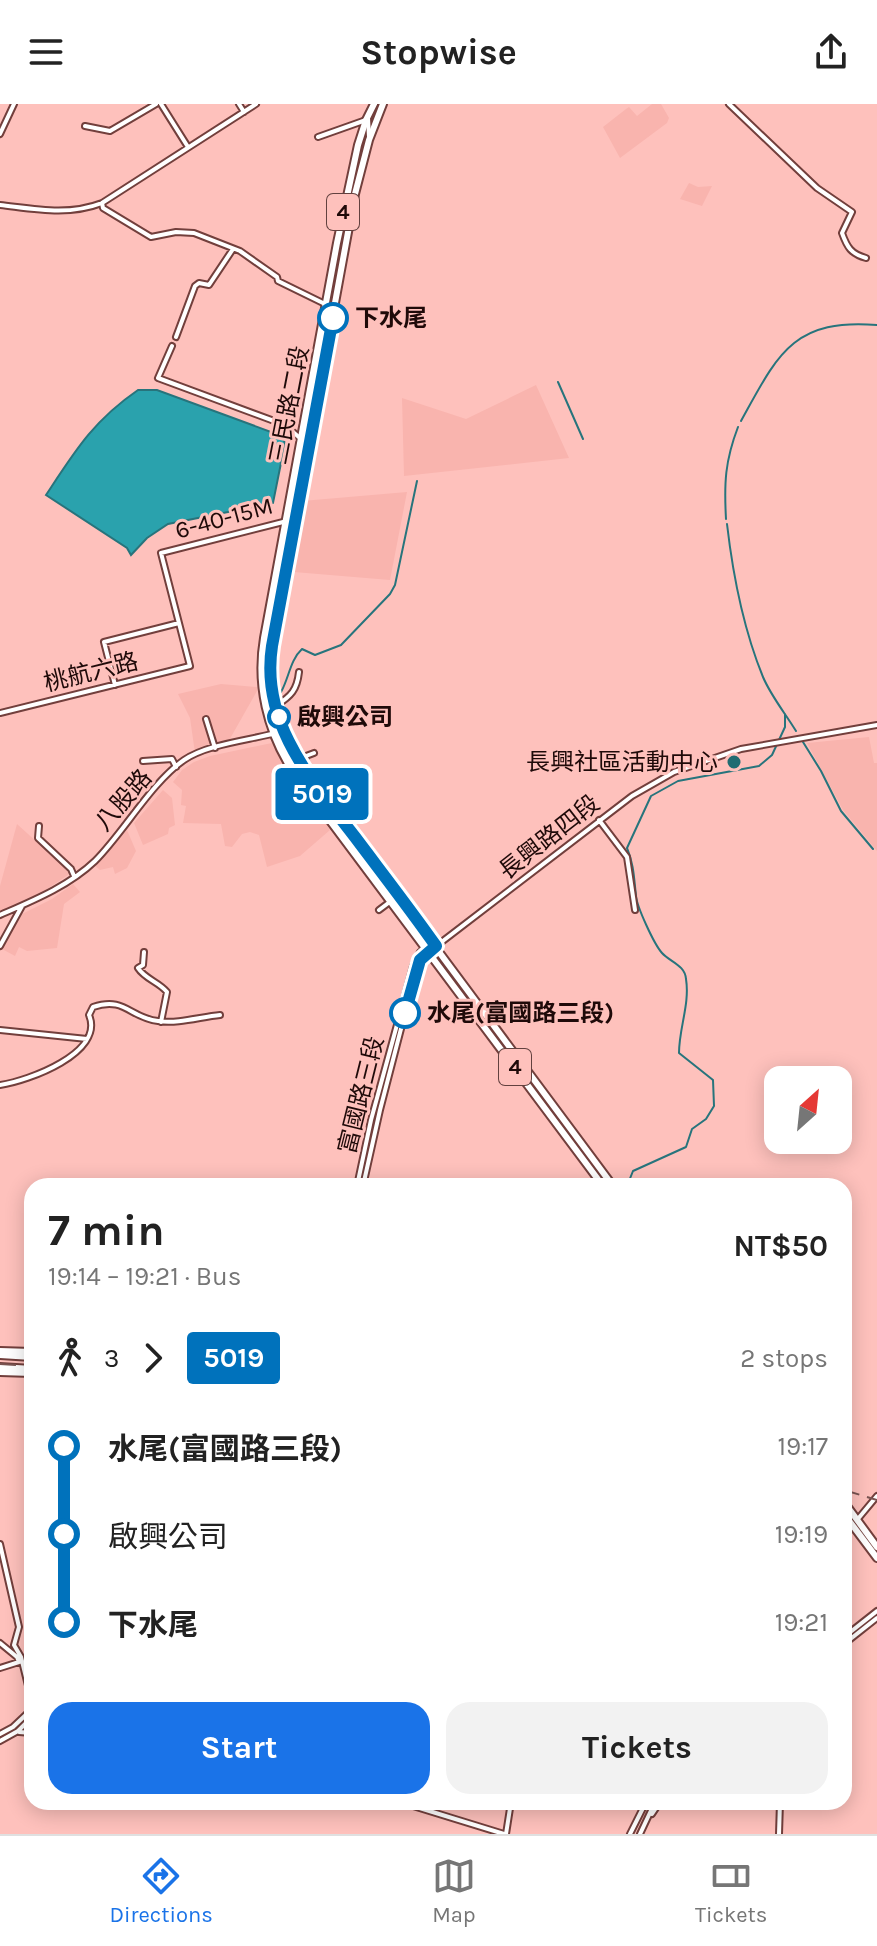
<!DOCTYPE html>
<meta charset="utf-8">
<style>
:root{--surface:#fff;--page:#f2f2f2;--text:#222;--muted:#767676;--line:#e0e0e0;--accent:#1a73e8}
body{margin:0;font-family:Karla,"Noto Sans TC",sans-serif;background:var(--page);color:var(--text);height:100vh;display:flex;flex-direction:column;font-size:30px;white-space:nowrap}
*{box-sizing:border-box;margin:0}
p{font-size:26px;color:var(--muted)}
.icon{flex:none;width:44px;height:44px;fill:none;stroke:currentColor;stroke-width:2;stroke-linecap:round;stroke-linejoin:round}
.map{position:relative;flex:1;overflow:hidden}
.panel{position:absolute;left:24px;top:1074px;width:828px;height:632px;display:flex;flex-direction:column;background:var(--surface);border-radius:24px;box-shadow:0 4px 20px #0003}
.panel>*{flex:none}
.badge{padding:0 16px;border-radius:6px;font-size:28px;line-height:52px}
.needle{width:52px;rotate:27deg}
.tools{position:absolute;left:764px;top:962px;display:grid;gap:16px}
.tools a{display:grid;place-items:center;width:88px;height:88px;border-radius:16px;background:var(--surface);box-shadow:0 4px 20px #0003;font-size:40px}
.map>.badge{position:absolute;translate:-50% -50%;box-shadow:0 0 0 4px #fff}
.legs{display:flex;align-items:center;gap:12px;height:88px;padding:0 24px;font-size:26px}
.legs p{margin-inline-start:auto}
.summary{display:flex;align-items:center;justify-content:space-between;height:136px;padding:0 24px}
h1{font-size:44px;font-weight:700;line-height:60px}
.action{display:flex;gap:16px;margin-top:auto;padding:16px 24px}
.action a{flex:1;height:92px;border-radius:24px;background:var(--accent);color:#fff;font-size:32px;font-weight:700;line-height:92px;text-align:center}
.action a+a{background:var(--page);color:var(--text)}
ul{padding:0 24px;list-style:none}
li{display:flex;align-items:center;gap:28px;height:88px;font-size:30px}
li i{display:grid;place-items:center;width:12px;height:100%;margin:0 10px;background:currentColor}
li i::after{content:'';width:20px;height:20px;margin:-10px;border:6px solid;border-radius:50%;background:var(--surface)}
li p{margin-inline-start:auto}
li:first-child i{background:linear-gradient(#0000 50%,currentColor 0)}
li:last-child i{background:linear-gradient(currentColor 50%,#0000 0)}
header{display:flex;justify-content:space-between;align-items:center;height:104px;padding:0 24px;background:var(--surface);font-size:36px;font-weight:700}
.dock{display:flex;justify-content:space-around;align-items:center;height:112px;border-top:2px solid var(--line);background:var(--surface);font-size:22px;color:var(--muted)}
.dock a{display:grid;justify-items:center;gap:4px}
.dock .current{color:var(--accent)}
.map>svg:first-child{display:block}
.built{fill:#f9b4ae}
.water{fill:#2aa2ad;stroke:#27747c;stroke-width:2}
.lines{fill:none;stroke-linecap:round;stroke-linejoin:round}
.stream{stroke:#27747c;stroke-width:2}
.minor-casing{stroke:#723f3c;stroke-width:8}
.major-casing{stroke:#723f3c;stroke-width:10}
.minor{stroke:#fff;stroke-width:4}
.major{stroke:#fff;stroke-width:6}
.rail{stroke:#795451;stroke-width:2;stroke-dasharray:16 8;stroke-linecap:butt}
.line-1-casing{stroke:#fff;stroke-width:18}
.line-1{stroke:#0072bc;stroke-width:12}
.stop-1-dot{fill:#fff;stroke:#0072bc;stroke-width:4}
.poi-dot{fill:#206c72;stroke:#fec1bc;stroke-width:3}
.labels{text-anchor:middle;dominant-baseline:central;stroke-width:6;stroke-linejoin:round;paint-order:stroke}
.shield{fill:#fec1bc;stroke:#62413f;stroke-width:2}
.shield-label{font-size:22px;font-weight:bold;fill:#1f0a09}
.stop-label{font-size:24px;font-weight:bold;fill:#1f0a09;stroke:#fec1bc;text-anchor:start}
.street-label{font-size:24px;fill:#1f0a09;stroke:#fec1bc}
.poi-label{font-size:24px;fill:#1f0a09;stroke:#fec1bc;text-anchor:end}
</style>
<header><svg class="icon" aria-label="menu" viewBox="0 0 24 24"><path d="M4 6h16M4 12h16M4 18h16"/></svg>Stopwise<svg class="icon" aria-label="share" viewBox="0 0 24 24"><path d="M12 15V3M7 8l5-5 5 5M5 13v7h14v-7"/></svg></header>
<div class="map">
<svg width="877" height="1730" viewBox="0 0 877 1730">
<rect width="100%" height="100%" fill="#fec1bc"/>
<path class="built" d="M652,0H661L669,14L667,19L620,54L603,23L626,5L629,3L637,12Z
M689,79L698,83L712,82L702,102L680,95Z
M536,281L569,354L404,372L402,294L466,315Z
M407,388L390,476L294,468L302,397Z
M221,580L257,583V587L227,640L195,649L190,614L178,590Z
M869,633L874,659H877V747L843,706L807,639Z
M272,639L282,658L330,726L300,752L267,763L259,731L250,728L242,730L232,743L225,742L221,720L183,719L186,702L181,701L182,686L173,678L182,666L194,658L210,652Z
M163,686L172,694L175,721L169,724L168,730L143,741L134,719Z
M17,720L71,769L41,789L0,808V782Z
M127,726L136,747L127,764L115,770L113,763L100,766L94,761Z
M73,780L80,788L64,800L57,844L27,847L19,843L15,852L2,845L20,811L52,795Z"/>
<path class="water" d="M138,286H157L282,332L285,339L273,399L168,420L147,434L131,451L127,444L46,391C75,347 93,317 138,286Z"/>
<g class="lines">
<path class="stream" d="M558,278L583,335
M741,317C777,252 792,214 877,221
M726,415C724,379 725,357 738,323
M727,420C733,472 743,524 763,573C771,592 785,609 796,627
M281,588C289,574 290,556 302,545L315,551L341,541L390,490L395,481L417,377
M803,638L821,667L841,707L873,745
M627,1082L633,1067L686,1043L692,1025L706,1015L714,1002L713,976L679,949C679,924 690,900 686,875C685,861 670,858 662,849C654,840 637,803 636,792C634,775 634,761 627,744L651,692L678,677L759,662L772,651L785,623V610"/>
<g class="minor-casing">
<path id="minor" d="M161,0L188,43
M239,0L244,8
M729,0L817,84L852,108L842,129C847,143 851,150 866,154
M368,14L369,33
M85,22L110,27L156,0
M0,30L14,0
M318,33L366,16
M102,99L103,104L151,133L176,128L194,129L240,147L277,173L278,177L325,200
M0,101C35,105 68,112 102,99L256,0
M176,233L195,182L199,179L209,181L233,145
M172,242L158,274L285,321L301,335
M115,581L104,538L179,519
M277,601C291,592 297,586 299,568
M0,609L190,562L161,449L295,415
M206,615L215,644
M143,657L172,655L176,663
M303,665L306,652L314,649
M599,716L627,753L635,806
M39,722L38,734L71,765L74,772
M379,806L391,797
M0,811C32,797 69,782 95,757C124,728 151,679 184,656C209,639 254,636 283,627
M0,842L22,802
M435,843L632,692L674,668L741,645L877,621
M144,848L143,861L138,864C145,875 159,878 167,888L161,918
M0,926L87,935
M0,981C28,977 105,949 89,911L93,903C125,892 130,914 158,917C178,920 200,913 220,911
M357,1082L371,1016L413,862L420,848L426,844
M363,1082L380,1006L417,863L428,848
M857,1416L877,1392
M0,1440L19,1523L14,1541L21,1553L32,1598
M844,1533L877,1507
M0,1539L17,1553L19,1558L0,1564
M844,1540L877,1514
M19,1628L32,1629
M0,1630L13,1623L32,1605
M0,1637L18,1627L32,1613
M400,1698L504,1730
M652,1710L660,1698
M506,1730L511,1698
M630,1730L646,1698
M640,1730L655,1698
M779,1730L780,1698"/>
</g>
<g class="major-casing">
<path id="major" d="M374,0L366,16L358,41L337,139L264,534C256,580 267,627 292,666L603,1082
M383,0L369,36L355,90L272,542C266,587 281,627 303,665L613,1082
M0,1247L32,1248
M0,1251L32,1253
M0,1263L32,1265
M0,1268L32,1269
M844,1398L877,1443
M844,1410L877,1454"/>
</g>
<use href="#minor" class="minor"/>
<use href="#major" class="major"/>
<path class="rail" d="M0,1260L32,1262
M844,1386L877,1396"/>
</g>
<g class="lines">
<g class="line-1-casing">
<path id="line-1" d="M333,214L272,542C260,619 312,677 355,733C382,769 410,805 436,842L420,856L405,909"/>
</g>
<use href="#line-1" class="line-1"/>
</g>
<g class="stop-1-dot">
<circle cx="333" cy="214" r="14"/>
<circle cx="279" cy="613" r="10"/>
<circle cx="405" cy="909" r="14"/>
</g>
<circle class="poi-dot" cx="734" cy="658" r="8"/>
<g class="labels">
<g class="shield">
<rect x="327" y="90" width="32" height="36" rx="6"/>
<rect x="499" y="945" width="32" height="36" rx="6"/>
</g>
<g class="shield-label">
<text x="343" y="108">4</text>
<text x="515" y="963">4</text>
</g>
<g class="stop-label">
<text x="355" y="214">下水尾</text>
<text x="297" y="613">啟興公司</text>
<text x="427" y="909">水尾(富國路三段)</text>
</g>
<g class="street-label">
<text transform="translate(289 301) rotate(-79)">三民路二段</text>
<text transform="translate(224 414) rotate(-15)">6-40-15M</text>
<text transform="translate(91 568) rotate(-14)">桃航六路</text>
<text transform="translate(123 696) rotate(-49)">八股路</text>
<text transform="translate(549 733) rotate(-38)">長興路四段</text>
<text transform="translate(361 991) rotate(-76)">富國路三段</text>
</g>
<g class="poi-label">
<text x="718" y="658">長興社區活動中心</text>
</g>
</g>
</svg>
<div class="tools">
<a><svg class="needle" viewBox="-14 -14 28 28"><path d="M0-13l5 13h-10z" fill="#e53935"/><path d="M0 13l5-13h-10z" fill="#767676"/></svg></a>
</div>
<b class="badge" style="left:322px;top:690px;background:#0072bc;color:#fff">5019</b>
<section class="panel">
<div class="summary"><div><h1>7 min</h1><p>19:14 – 19:21 · Bus</p></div><b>NT$50</b></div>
<div class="legs"><svg class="icon" aria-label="walk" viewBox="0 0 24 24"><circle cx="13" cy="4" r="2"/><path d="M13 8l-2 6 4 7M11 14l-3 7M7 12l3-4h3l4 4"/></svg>3<svg class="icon" aria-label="forward" viewBox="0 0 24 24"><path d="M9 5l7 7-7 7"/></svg><b class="badge" style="background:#0072bc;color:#fff">5019</b><p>2 stops</p></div>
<ul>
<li><i style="color:#0072bc"></i><b>水尾(富國路三段)</b><p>19:17</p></li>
<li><i style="color:#0072bc"></i><span>啟興公司</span><p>19:19</p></li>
<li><i style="color:#0072bc"></i><b>下水尾</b><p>19:21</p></li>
</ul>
<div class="action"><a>Start</a><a>Tickets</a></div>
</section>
</div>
<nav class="dock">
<a class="current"><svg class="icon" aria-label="directions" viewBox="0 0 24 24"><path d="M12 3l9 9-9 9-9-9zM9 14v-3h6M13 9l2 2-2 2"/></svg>Directions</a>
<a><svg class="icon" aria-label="map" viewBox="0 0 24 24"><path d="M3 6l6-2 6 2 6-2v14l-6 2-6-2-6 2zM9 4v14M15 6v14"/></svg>Map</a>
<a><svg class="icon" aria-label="tickets" viewBox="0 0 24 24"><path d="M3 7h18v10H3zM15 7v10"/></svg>Tickets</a>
</nav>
